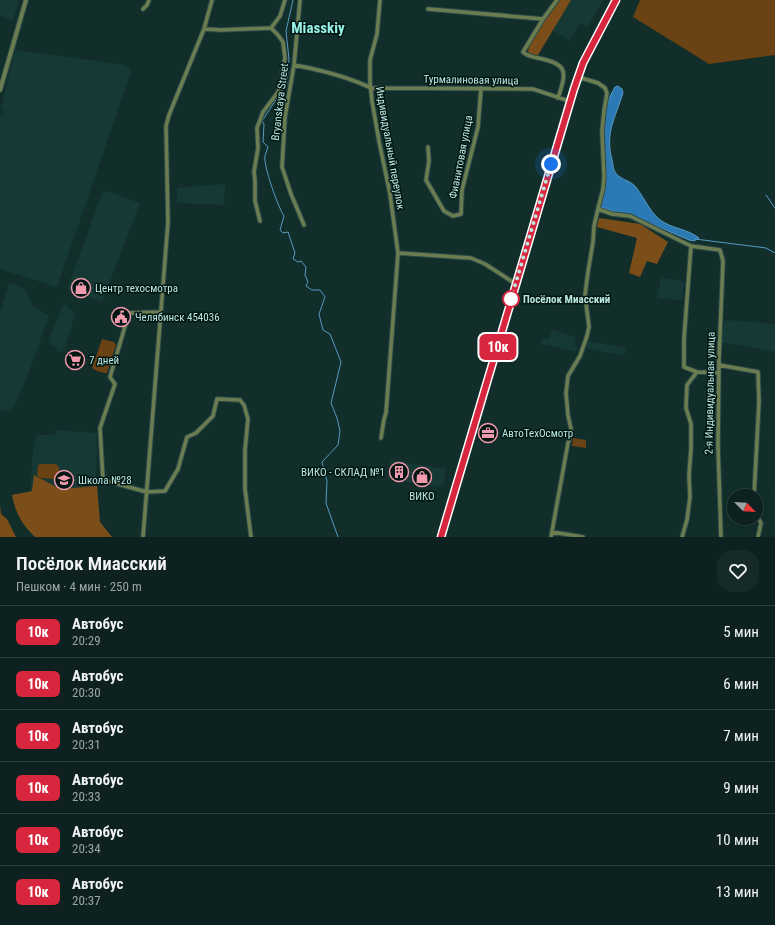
<!DOCTYPE html>
<html lang="ru">
<meta charset="utf-8">
<style>
:root{--surface:#0d2220;--page:#162a29;--text:#f1f3f6;--muted:#9aa4a5;--line:#2d3f3e}
body{margin:0;font-family:"Roboto Condensed",sans-serif;background:var(--page);color:var(--text);height:100vh;display:flex;flex-direction:column;font-size:15px;white-space:nowrap}
*{box-sizing:border-box;margin:0}
p{font-size:13px;color:var(--muted)}
.icon{flex:none;width:22px;height:22px;fill:none;stroke:currentColor;stroke-width:2;stroke-linecap:round;stroke-linejoin:round}
.map{position:relative;height:537px;overflow:hidden}
.panel{display:flex;flex-direction:column;background:var(--surface);flex:1}
.panel>*{flex:none}
.badge{padding:0 8px;border-radius:6px;font-size:14px;line-height:26px}
.needle{width:26px;rotate:115deg}
.tools{position:absolute;left:727px;top:489px;display:grid;gap:8px}
.tools a{display:grid;place-items:center;width:36px;height:36px;border-radius:50%;background:var(--surface);box-shadow:0 4px 16px #0002,0 0 0 1px var(--line);font-size:20px}
.you{position:absolute;width:20px;height:20px;margin:-10px;border:3px solid #fff;border-radius:50%;background:#1a73e8;box-shadow:0 0 0 6px #1a73e833}
.map>.badge{position:absolute;translate:-50% -50%;box-shadow:0 0 0 2px #fff}
.round{display:grid;place-items:center;flex:none;width:42px;height:42px;border-radius:16px;background:var(--page)}
.headline{display:flex;align-items:center;justify-content:space-between;height:68px;padding:0 16px}
h1{font-size:19px;font-weight:600;line-height:30px}
ul{padding:0;list-style:none}
li{display:flex;align-items:center;gap:12px;height:52px;padding:0 16px;border-top:1px solid var(--line)}
li div{flex:1}
li b{display:block;font-size:15px}
li em{font-style:normal}
li .badge{min-width:44px;font-weight:700;text-align:center}
.map>svg:first-child{display:block}
.built{fill:#173935}
.green{fill:#6a4213}
.forest{fill:#7b4e19}
.water{fill:#2b79b5;stroke:#569ac2}
.lines{fill:none;stroke-linecap:round;stroke-linejoin:round}
.stream{stroke:#569ac2;stroke-width:1}
.minor-casing{stroke:#2c4b48;stroke-width:5.5}
.tertiary-casing{stroke:#2c4b48;stroke-width:6}
.secondary-casing{stroke:#2c4b48;stroke-width:7}
.minor{stroke:#6b7c50;stroke-width:3.5}
.tertiary{stroke:#6b7c50;stroke-width:4}
.secondary{stroke:#91ac64;stroke-width:5}
.line-casing{stroke:#fff;stroke-width:9}
.line{stroke:#d7263d;stroke-width:6}
.walk{stroke:#bce6e0;stroke-width:4;stroke-dasharray:0 7.2}
.stop-dot{fill:#fff;stroke:#d7263d;stroke-width:2}
.labels{text-anchor:middle;dominant-baseline:central;stroke-width:3;stroke-linejoin:round;paint-order:stroke}
.street-label{font-size:11px;fill:#bce6e0;stroke:#001613}
.poi-label{font-size:11px;fill:#bce6e0;stroke:#001613;text-anchor:start}
.stop-label{font-size:11px;font-weight:bold;fill:#bce6e0;stroke:#001613;text-anchor:start}
.district-label{font-size:15px;font-weight:bold;fill:#98f2e7;stroke:#001613}
</style>
<div class="map">
<svg width="775" height="537" viewBox="0 0 775 537">
<rect width="100%" height="100%" fill="#112e2b"/>
<path class="built" d="M0,0H19L13,21L0,16Z
M566,0H603L588,27L580,23L570,41L550,29Z
M15,50L126,65L131,72L57,287L0,269V117L5,112L1,108Z
M225,184L224,205L177,203V188Z
M103,191L112,193L140,203L102,302L67,289Z
M661,277L684,282L682,300L657,298Z
M9,283L25,288L32,306L49,315L29,372L15,405L8,411L0,409V313Z
M64,303L75,313L64,351L58,352L56,347L51,345L49,339Z
M725,320L775,324V352L721,342Z
M552,330L576,337L574,346L577,347L576,352L541,344L542,338L549,339Z
M588,341L626,348L624,356L586,348Z
M56,430L97,433L96,511L29,510L33,450L37,435H55Z
M391,460L446,469L443,487L388,479Z"/>
<path class="green" d="M640,0H775V55L709,64L633,17Z
M102,339L114,342L116,345L107,373C103,373 96,371 92,368Z
M573,438L586,440V448L572,446Z
M40,464H56L59,467V476L54,479L40,478L37,475L38,466Z"/>
<path class="forest" d="M557,0H571L538,55L535,56L531,55L528,52L529,46Z
M599,218L640,224L668,242L657,264L647,261L640,277L629,273L637,238L597,227Z
M34,475L60,489L97,486L100,522L112,537H35C21,523 16,514 12,495L32,491Z
M0,504L1,514L7,519L16,537H0Z"/>
<path class="water" d="M618,86L622,89L623,93C615,119 605,132 612,160C613,164 613,169 615,172C619,179 629,180 635,186C645,198 651,216 665,223C676,229 689,230 699,238L694,241L689,240L631,215L612,211L601,207C602,197 606,189 606,179C606,149 598,114 615,87Z"/>
<g class="lines">
<path class="stream" d="M293,0L286,31L289,59L287,83L262,121L264,124L263,142L268,147C267,150 266,153 265,156C263,165 278,207 284,216L280,230L283,233L288,232L295,253L293,259L298,262L301,261L306,267L305,275L308,282L306,286L312,290H320L325,297L319,314L323,330L330,334L341,362L331,403L337,418L340,431L338,445L322,462L327,481L326,503L338,537
M766,195L775,208
M695,239L766,248L775,253"/>
<g class="minor-casing">
<path id="minor" d="M300,0L294,65L285,117L282,167L291,194L304,225
M380,0L377,34L370,60V82L372,101L379,141L390,194L398,253L386,413L384,419L381,438
M557,0L543,19L523,52C527,56 532,57 538,58C568,64 567,71 558,98
M143,9L147,5L149,0
M428,9L543,19
M204,29L221,30L271,28
M294,65C321,70 346,76 371,88L533,89L569,101
M578,77L598,83L605,88L607,93L604,111L602,131L604,177L603,189L598,209L612,214L630,216L691,246L720,250L723,261L719,359L718,446L721,537
M428,147L429,161L426,180L444,211L453,216L461,214L462,190L478,127L481,88
M260,221L255,201V181L254,172L258,148L257,128L263,112L278,92L280,85L285,58L283,42L278,35L271,28L280,16L285,0
M691,246L684,339V367L697,372
M398,253L471,258L485,264L516,284
M161,312L129,313L110,377L115,384L100,428L103,480L147,492L165,491L178,469L187,437L196,433L213,416L217,399L240,400L244,405L248,419L245,450V489L251,537
M719,365L758,372L759,402L754,496
M756,514L761,523L758,537
M552,532L583,537
M143,537L168,222L166,126L169,115L204,29L212,0
M551,537L568,443L571,434V429L568,415L566,393L568,376L580,356L587,336L589,327L585,295L588,272L593,242L594,226L598,209
M682,537L687,520L690,497L689,475L691,449V424L686,408L687,385L697,372L719,373"/>
</g>
<g class="tertiary-casing">
<path id="tertiary" d="M0,90L26,0"/>
</g>
<g class="secondary-casing">
<path id="secondary" d="M441,537L569,101L583,63L616,0"/>
</g>
<use href="#minor" class="minor"/>
<use href="#tertiary" class="tertiary"/>
<use href="#secondary" class="secondary"/>
</g>
<g class="lines">
<g class="line-casing">
<path id="line" d="M441,537L574,89L583,63L616,0"/>
</g>
<use href="#line" class="line"/>
<path class="walk" d="M511,299L551,164"/>
</g>
<defs>
<g id="shop-ring" transform="scale(1)"><circle r="9.5" fill="#001613" stroke="#f29aad" stroke-width="1.5"/><path d="M-5-2.5h2.3a2.7 3.5 0 0 1 5.4 0H5L5.5 6h-11ZM-1.5-2.5h3a1.5 2.3 0 0 0-3 0Z" fill="#f29aad"/></g>
<g id="civic-ring" transform="scale(1)"><circle r="9.5" fill="#001613" stroke="#f29aad" stroke-width="1.5"/><path d="M-.6-6.5H3V-4.5H.6V-3L4-1V1h2V6H-6V1h2V-1L-.6-3ZM-1.2 2.5V6h2.4V2.5Z" fill="#f29aad"/></g>
<g id="supermarket-ring" transform="scale(1)"><circle r="9.5" fill="#001613" stroke="#f29aad" stroke-width="1.5"/><path d="M-6-5.5h2.5l.6 2H6L4.5 2H-2.5L-4.4-4H-6ZM-1.5 3.2a1.3 1.3 0 1 0 .1 0ZM3 3.2a1.3 1.3 0 1 0 .1 0Z" fill="#f29aad"/></g>
<g id="office-ring" transform="scale(1)"><circle r="9.5" fill="#001613" stroke="#f29aad" stroke-width="1.5"/><path d="M-6-3h4V-5.5h4V-3h4V5H-6ZM-1-4.5V-3h2v-1.5ZM-6 0V1H6V0Z" fill="#f29aad"/></g>
<g id="building-ring" transform="scale(1)"><circle r="9.5" fill="#001613" stroke="#f29aad" stroke-width="1.5"/><path d="M-4-6H4V6H1V3H-1V6H-4ZM-2.5-4.3h1.7v1.8h-1.7ZM.8-4.3h1.7v1.8H.8ZM-2.5-1h1.7V.8h-1.7ZM.8-1h1.7V.8H.8Z" fill="#f29aad"/></g>
<g id="school-ring" transform="scale(1)"><circle r="9.5" fill="#001613" stroke="#f29aad" stroke-width="1.5"/><path d="M0-5L7-2L0 1L-7-2ZM-4 1L0 2.5L4 1V4Q0 6-4 4Z" fill="#f29aad"/></g>
</defs>
<g fill-rule="evenodd">
<use href="#shop-ring" x="81" y="288"/>
<use href="#civic-ring" x="121" y="317"/>
<use href="#supermarket-ring" x="75" y="360"/>
<use href="#office-ring" x="488" y="433"/>
<use href="#building-ring" x="399" y="472"/>
<use href="#shop-ring" x="422" y="477"/>
<use href="#school-ring" x="64" y="480"/>
</g>
<circle class="stop-dot" cx="511" cy="299" r="8"/>
<g class="labels">
<g class="street-label">
<text transform="translate(471 80) rotate(1)">Турмалиновая улица</text>
<text transform="translate(280 102) rotate(-83)">Bryanskaya Street</text>
<text transform="translate(390 148) rotate(80)">Индивидуальный переулок</text>
<text transform="translate(461 157) rotate(-79)">Фианитовая улица</text>
<text transform="translate(710 393) rotate(-89)">2-я Индивидуальная улица</text>
</g>
<g class="poi-label">
<text x="95" y="288">Центр техосмотра</text>
<text x="135" y="317">Челябинск 454036</text>
<text x="89" y="360">7 дней</text>
<text x="502" y="433">АвтоТехОсмотр</text>
<text x="385" y="472" text-anchor="end">ВИКО - СКЛАД №1</text>
<text x="78" y="480">Школа №28</text>
<text x="422" y="496" text-anchor="middle">ВИКО</text>
</g>
<g class="stop-label">
<text x="523" y="299">Посёлок Миасский</text>
</g>
<g class="district-label">
<text x="318" y="28">Miasskiy</text>
</g>
</g>
</svg>
<div class="tools">
<a><svg class="needle" viewBox="-14 -14 28 28"><path d="M0-13l5 13h-10z" fill="#e53935"/><path d="M0 13l5-13h-10z" fill="#9aa4a5"/></svg></a>
</div>
<div class="you" style="left:551px;top:164px"></div>
<b class="badge" style="left:498px;top:347px;background:#d7263d;color:#fff">10к</b>
</div>
<section class="panel">
<div class="headline"><div><h1>Посёлок Миасский</h1><p>Пешком · 4 мин · 250 m</p></div><a class="round"><svg class="icon" aria-label="heart" viewBox="0 0 24 24"><path d="M12 20l-8-8c-3-5 5-10 8-4 3-6 11-1 8 4z"/></svg></a></div>
<ul>
<li><span class="badge" style="background:#d7263d;color:#fff">10к</span><div><b>Автобус</b><p>20:29</p></div><em>5 мин</em></li>
<li><span class="badge" style="background:#d7263d;color:#fff">10к</span><div><b>Автобус</b><p>20:30</p></div><em>6 мин</em></li>
<li><span class="badge" style="background:#d7263d;color:#fff">10к</span><div><b>Автобус</b><p>20:31</p></div><em>7 мин</em></li>
<li><span class="badge" style="background:#d7263d;color:#fff">10к</span><div><b>Автобус</b><p>20:33</p></div><em>9 мин</em></li>
<li><span class="badge" style="background:#d7263d;color:#fff">10к</span><div><b>Автобус</b><p>20:34</p></div><em>10 мин</em></li>
<li><span class="badge" style="background:#d7263d;color:#fff">10к</span><div><b>Автобус</b><p>20:37</p></div><em>13 мин</em></li>
</ul>
</section>
